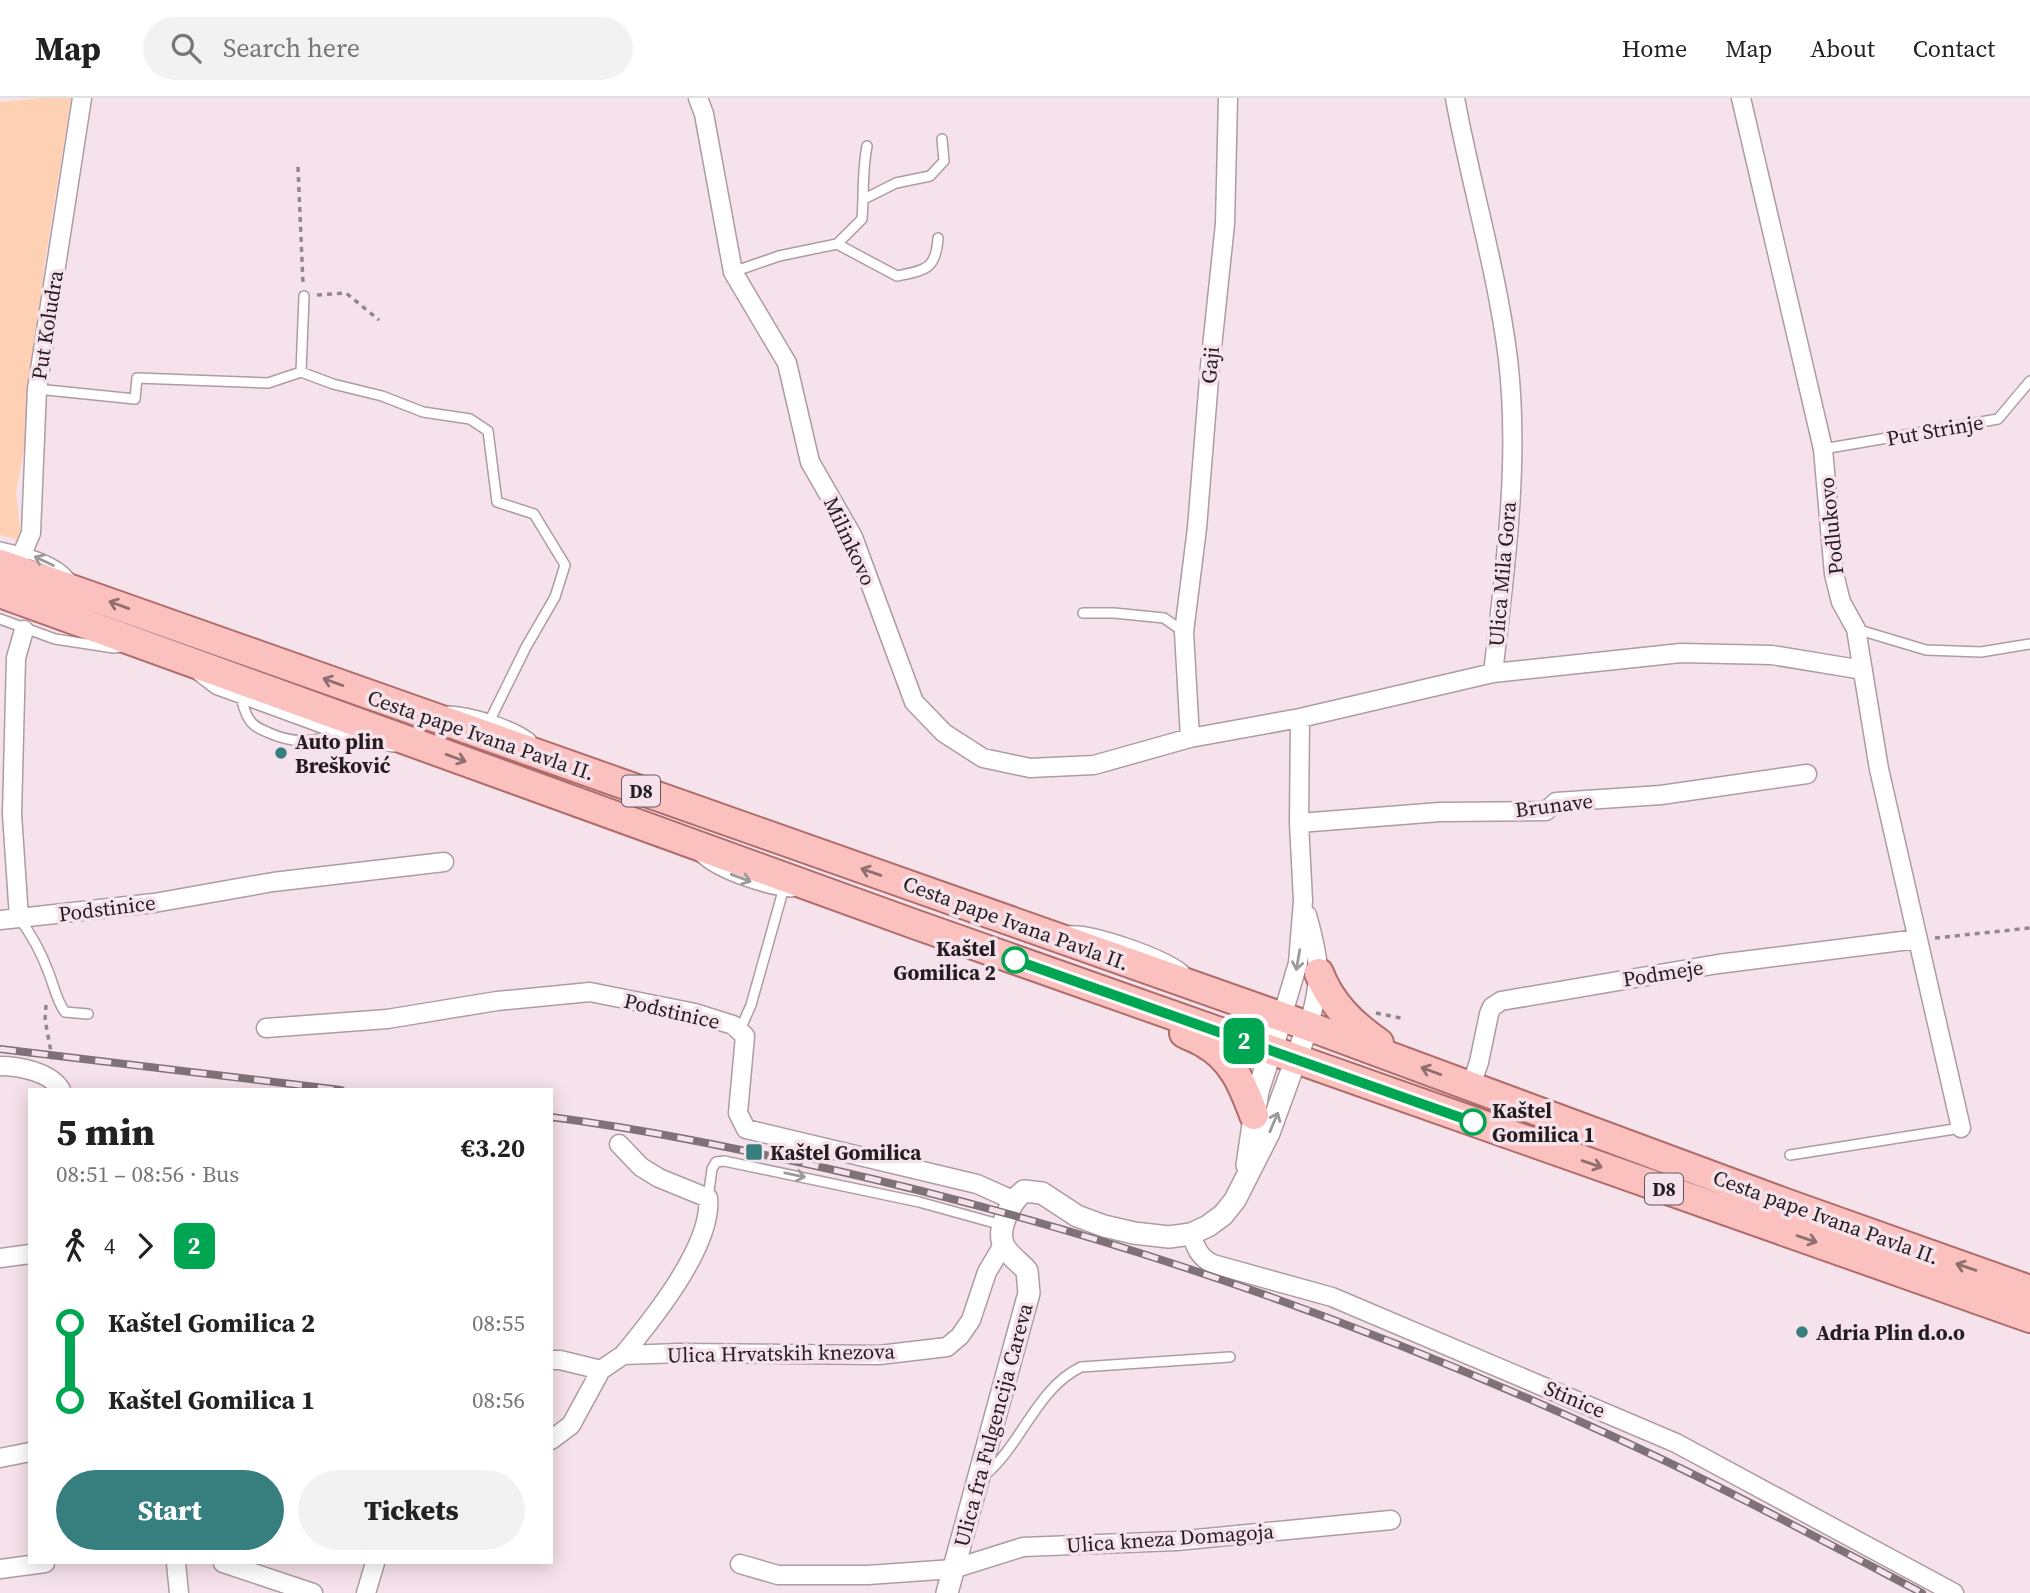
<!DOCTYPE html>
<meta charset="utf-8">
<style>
:root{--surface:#fff;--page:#f2f2f2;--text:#222;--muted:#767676;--line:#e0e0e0;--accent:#367f7e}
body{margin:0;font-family:"Source Serif 4",serif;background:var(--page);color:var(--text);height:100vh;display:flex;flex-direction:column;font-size:26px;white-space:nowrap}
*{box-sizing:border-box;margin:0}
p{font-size:23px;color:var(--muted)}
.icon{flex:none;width:38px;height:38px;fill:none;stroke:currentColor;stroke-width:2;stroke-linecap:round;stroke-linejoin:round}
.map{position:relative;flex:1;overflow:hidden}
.panel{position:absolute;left:28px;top:990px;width:525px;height:476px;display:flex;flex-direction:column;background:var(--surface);border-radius:0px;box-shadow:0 4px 18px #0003}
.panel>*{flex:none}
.badge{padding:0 14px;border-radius:10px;font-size:24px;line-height:46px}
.map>.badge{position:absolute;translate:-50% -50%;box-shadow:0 0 0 4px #fff}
.legs{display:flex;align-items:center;gap:10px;height:77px;padding:0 28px;font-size:23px}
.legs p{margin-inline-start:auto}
.headline{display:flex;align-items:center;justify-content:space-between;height:119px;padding:0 28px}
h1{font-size:38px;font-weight:800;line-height:52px}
.cta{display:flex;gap:14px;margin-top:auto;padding:14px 28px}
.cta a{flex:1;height:80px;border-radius:42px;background:var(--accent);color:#fff;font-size:28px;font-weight:800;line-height:80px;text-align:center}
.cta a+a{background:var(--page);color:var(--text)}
ul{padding:0 28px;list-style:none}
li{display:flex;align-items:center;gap:24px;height:77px;font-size:26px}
li i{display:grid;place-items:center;width:10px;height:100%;margin:0 9px;background:currentColor}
li i::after{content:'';width:18px;height:18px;margin:-9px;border:5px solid;border-radius:50%;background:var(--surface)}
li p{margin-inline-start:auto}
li:first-child i{background:linear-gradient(#0000 50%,currentColor 0)}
li:last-child i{background:linear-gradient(currentColor 50%,#0000 0)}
header{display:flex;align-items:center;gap:42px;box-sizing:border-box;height:98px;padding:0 35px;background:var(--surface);border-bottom:2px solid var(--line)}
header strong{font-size:33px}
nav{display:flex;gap:38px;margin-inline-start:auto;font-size:24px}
.search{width:490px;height:63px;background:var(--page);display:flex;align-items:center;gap:18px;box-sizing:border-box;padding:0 24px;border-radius:38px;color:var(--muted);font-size:26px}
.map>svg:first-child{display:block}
.green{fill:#fed0b4}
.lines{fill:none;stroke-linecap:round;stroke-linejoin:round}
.service-casing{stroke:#ae9ba3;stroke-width:12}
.minor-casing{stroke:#ae9ba3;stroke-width:21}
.tertiary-casing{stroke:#ae9ba3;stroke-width:24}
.primary-casing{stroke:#ae6c6b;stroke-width:32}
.path{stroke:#94868c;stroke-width:3.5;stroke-dasharray:5 5;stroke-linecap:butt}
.service{stroke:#fff;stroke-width:9}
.minor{stroke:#fff;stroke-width:18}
.tertiary{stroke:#fff;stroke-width:21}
.primary{stroke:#fbc1be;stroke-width:28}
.rail-casing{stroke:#7e7277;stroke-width:8}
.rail{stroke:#f6e2ea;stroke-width:5;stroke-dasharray:16;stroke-linecap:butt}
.oneway{stroke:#9c999b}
.oneway2{stroke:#906f6f}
.line-1-casing{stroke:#fff;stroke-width:16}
.line-1{stroke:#00a651;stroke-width:10}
.poi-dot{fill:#367f7e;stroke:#f6e2ea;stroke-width:2.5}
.stop-1-dot{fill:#fff;stroke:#00a651;stroke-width:3.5}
.labels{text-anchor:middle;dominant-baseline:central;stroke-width:7;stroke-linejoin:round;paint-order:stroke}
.shield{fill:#f6e2ea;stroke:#63585d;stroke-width:2}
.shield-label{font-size:19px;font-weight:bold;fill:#241d20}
.street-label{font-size:21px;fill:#241d20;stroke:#f6e2ea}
.poi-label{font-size:21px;font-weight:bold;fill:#241d20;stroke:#f6e2ea;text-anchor:start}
.stop-label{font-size:21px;font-weight:bold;fill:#241d20;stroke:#f6e2ea;text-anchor:end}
</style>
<header>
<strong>Map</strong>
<div class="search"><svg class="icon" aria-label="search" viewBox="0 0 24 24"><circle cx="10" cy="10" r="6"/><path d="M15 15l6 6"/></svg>Search here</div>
<nav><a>Home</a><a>Map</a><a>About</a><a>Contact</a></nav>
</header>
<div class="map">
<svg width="2030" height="1495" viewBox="0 0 2030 1495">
<rect width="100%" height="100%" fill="#f6e2ea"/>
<path class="green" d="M43,0H71L45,163L28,331L16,393L21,443L0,437V4Z"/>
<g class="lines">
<g class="service-casing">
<path id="service" d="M864,101L896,85L930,78L944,63L942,41
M837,146L897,178C925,172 936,172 938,140
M733,174L779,158L837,146L862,121C864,97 862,73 867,48
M301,274L333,286L382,298L423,314L470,321L488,333L497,404L534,416L565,467L555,499L526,549L490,622
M37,291L135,301L137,280L268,285L301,274L304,198
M1823,351L1998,321L2030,283
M0,449C22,454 56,461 70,480
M1083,515H1114L1164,520L1184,534
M0,521L55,541L114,550L120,549
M1856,531L1926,552L1981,554L2030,546
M198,578L215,591L368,647L394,649
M241,600C243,607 245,615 249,621C253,628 260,631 267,634C291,645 312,646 336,635
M449,613C471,614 514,627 531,641
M701,760C720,777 766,792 792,794
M19,820C31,836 41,854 48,873C54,887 56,902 65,914L88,916
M1067,833C1092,830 1164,856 1184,872
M740,932L751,907L783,793
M1790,1057L1961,1030
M708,1100L712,1071L716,1064L724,1063L919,1104L1002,1127
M985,1377C1022,1346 1037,1290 1081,1269L1230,1259"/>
</g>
<g class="minor-casing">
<path id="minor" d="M698,0L704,16L733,174L787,265L810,364L853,439L914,604L944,635L983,660L1030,670L1094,667L1190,640
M1228,0L1225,126L1210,268L1197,430L1184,534L1190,640L1300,620
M1741,0L1823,351L1834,476L1841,504L1856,531L1879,671L1961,1030
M23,454L31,435L37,291L82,0
M24,532L16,560L12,716L19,820L154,805L273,784L444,764
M1493,575L1681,555L1772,557L1863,572
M1299,725L1440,714L1546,713L1556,704L1661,697L1807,676
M1307,817C1320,863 1323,882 1308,928
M0,822L19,820
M1282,919L1298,865L1303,803L1299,725L1300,620L1493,575C1505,472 1520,365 1508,261C1497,172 1471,88 1455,0
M266,930L387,921L497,903L590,894L695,915L733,927L745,938L738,1015L746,1031L977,1086L1015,1103
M0,968C19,968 51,974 61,992
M1471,988L1479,964L1489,916L1492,909L1501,903L1718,866L1918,841
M619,1046L641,1069L659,1080L708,1100C713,1147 652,1222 623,1257
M1191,1136C1196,1150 1199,1159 1213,1166L1332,1199L1676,1345L1954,1495
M0,1160L30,1156
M551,1262H560L601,1272
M551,1342L571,1327L601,1272L623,1257L679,1255L879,1257L947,1249L960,1238L971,1222L987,1174L1003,1147
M0,1360L30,1354
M176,1465L179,1495
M223,1465L313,1495
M740,1466L778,1477H868L953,1471L1023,1449L1176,1443L1391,1422
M0,1471L45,1465
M366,1495L375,1465"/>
</g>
<g class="tertiary-casing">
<path id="tertiary" d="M1247,1067L1258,993L1282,919
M947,1495L1029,1195L1027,1173C1021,1165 1009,1158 1004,1148C996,1132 1010,1104 1024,1093L1042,1095L1077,1118L1104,1128L1134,1135L1169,1139L1191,1136L1208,1128L1223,1117L1235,1102L1269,1035L1308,928"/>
</g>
<g class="primary-casing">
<path id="primary" d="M0,466L1308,928L1785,1105L2030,1192
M0,495L914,826L2030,1220
M1319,875C1331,906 1352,926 1379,945
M1184,935C1191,939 1198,941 1204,945C1233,961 1243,988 1254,1017"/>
</g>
<path class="path" d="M298,69L303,186
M317,197L346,195L379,222
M1935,840L2030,830
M46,907L45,922L53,964
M1376,915L1405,921"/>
<use href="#service" class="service"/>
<use href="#minor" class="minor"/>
<use href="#tertiary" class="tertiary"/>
<use href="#primary" class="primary"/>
<g class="rail-casing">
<path id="rail" d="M0,951L341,992
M551,1019C643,1031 734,1050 825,1070C1092,1130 1352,1219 1601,1333C1710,1382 1816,1439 1922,1495"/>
</g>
<use href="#rail" class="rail"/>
</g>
<defs><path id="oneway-shaft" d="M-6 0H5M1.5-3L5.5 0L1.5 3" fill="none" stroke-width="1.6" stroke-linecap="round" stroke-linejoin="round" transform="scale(1.75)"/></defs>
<g class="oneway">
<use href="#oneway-shaft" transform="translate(44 463) rotate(-155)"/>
<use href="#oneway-shaft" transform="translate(741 780) rotate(20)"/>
<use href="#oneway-shaft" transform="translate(1298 862) rotate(100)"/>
<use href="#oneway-shaft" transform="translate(1274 1024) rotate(-67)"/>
<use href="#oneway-shaft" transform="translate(795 1077) rotate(12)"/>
</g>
<g class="oneway2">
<use href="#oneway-shaft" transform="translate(119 507) rotate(-160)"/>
<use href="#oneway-shaft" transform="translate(333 584) rotate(-160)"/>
<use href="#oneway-shaft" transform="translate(456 660) rotate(20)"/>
<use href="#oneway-shaft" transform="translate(871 774) rotate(-161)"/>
<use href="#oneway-shaft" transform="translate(1431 973) rotate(-160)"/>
<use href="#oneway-shaft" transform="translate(1592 1066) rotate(19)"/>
<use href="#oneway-shaft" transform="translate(1807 1141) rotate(19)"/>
<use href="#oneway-shaft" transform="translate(1966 1169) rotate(-161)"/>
</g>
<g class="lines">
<g class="line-1-casing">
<path id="line-1" d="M1015,862L1473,1024"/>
</g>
<use href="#line-1" class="line-1"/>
</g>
<g class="poi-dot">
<circle cx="281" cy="655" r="7"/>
<rect x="745" y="1045" width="18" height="18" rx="3.5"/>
<circle cx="1802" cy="1234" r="7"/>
</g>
<g class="stop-1-dot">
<circle cx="1015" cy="862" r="12"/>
<circle cx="1473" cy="1024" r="12"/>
</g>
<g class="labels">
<g class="shield">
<rect x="622" y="677.5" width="38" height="31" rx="5"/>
<rect x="1645" y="1075.5" width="38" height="31" rx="5"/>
</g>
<g class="shield-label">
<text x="641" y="693">D8</text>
<text x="1664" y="1091">D8</text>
</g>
<g class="street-label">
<text transform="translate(47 227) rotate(-81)">Put Koludra</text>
<text transform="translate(1210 267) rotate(-85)">Gaji</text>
<text transform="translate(1935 332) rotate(-10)">Put Strinje</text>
<text transform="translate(1831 428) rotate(-96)">Podlukovo</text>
<text transform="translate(850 443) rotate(65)">Milinkovo</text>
<text transform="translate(1502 476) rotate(-85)">Ulica Mila Gora</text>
<text transform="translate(481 637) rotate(19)">Cesta pape Ivana Pavla II.</text>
<text transform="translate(1554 707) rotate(-7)">Brunave</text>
<text transform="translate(107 810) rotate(-7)">Podstinice</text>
<text transform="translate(1016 825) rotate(20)">Cesta pape Ivana Pavla II.</text>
<text transform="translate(1663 875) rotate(-9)">Podmeje</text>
<text transform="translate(672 913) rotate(13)">Podstinice</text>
<text transform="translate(1826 1119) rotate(20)">Cesta pape Ivana Pavla II.</text>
<text transform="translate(781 1255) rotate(-1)">Ulica Hrvatskih knezova</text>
<text transform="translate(1575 1301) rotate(23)">Stinice</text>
<text transform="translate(993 1327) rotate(-75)">Ulica fra Fulgencija Careva</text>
<text transform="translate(1170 1440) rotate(-4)">Ulica kneza Domagoja</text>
</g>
<g class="poi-label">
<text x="295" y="643">Auto plin<tspan x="295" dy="24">Brešković</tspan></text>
<text x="770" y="1054">Kaštel Gomilica</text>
<text x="1816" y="1234">Adria Plin d.o.o</text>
</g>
<g class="stop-label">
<text x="996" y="850">Kaštel<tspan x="996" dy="24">Gomilica 2</tspan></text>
<text x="1492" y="1012" text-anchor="start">Kaštel<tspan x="1492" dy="24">Gomilica 1</tspan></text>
</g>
</g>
</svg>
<b class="badge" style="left:1244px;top:943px;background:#00a651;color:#fff">2</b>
<section class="panel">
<div class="headline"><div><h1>5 min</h1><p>08:51 – 08:56 · Bus</p></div><b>€3.20</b></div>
<div class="legs"><svg class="icon" aria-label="walk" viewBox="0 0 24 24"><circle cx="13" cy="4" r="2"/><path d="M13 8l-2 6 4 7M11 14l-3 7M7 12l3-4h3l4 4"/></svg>4<svg class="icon" aria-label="forward" viewBox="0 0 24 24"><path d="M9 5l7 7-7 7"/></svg><b class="badge" style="background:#00a651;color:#fff">2</b></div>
<ul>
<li><i style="color:#00a651"></i><b>Kaštel Gomilica 2</b><p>08:55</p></li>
<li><i style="color:#00a651"></i><b>Kaštel Gomilica 1</b><p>08:56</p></li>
</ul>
<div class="cta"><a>Start</a><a>Tickets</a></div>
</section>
</div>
